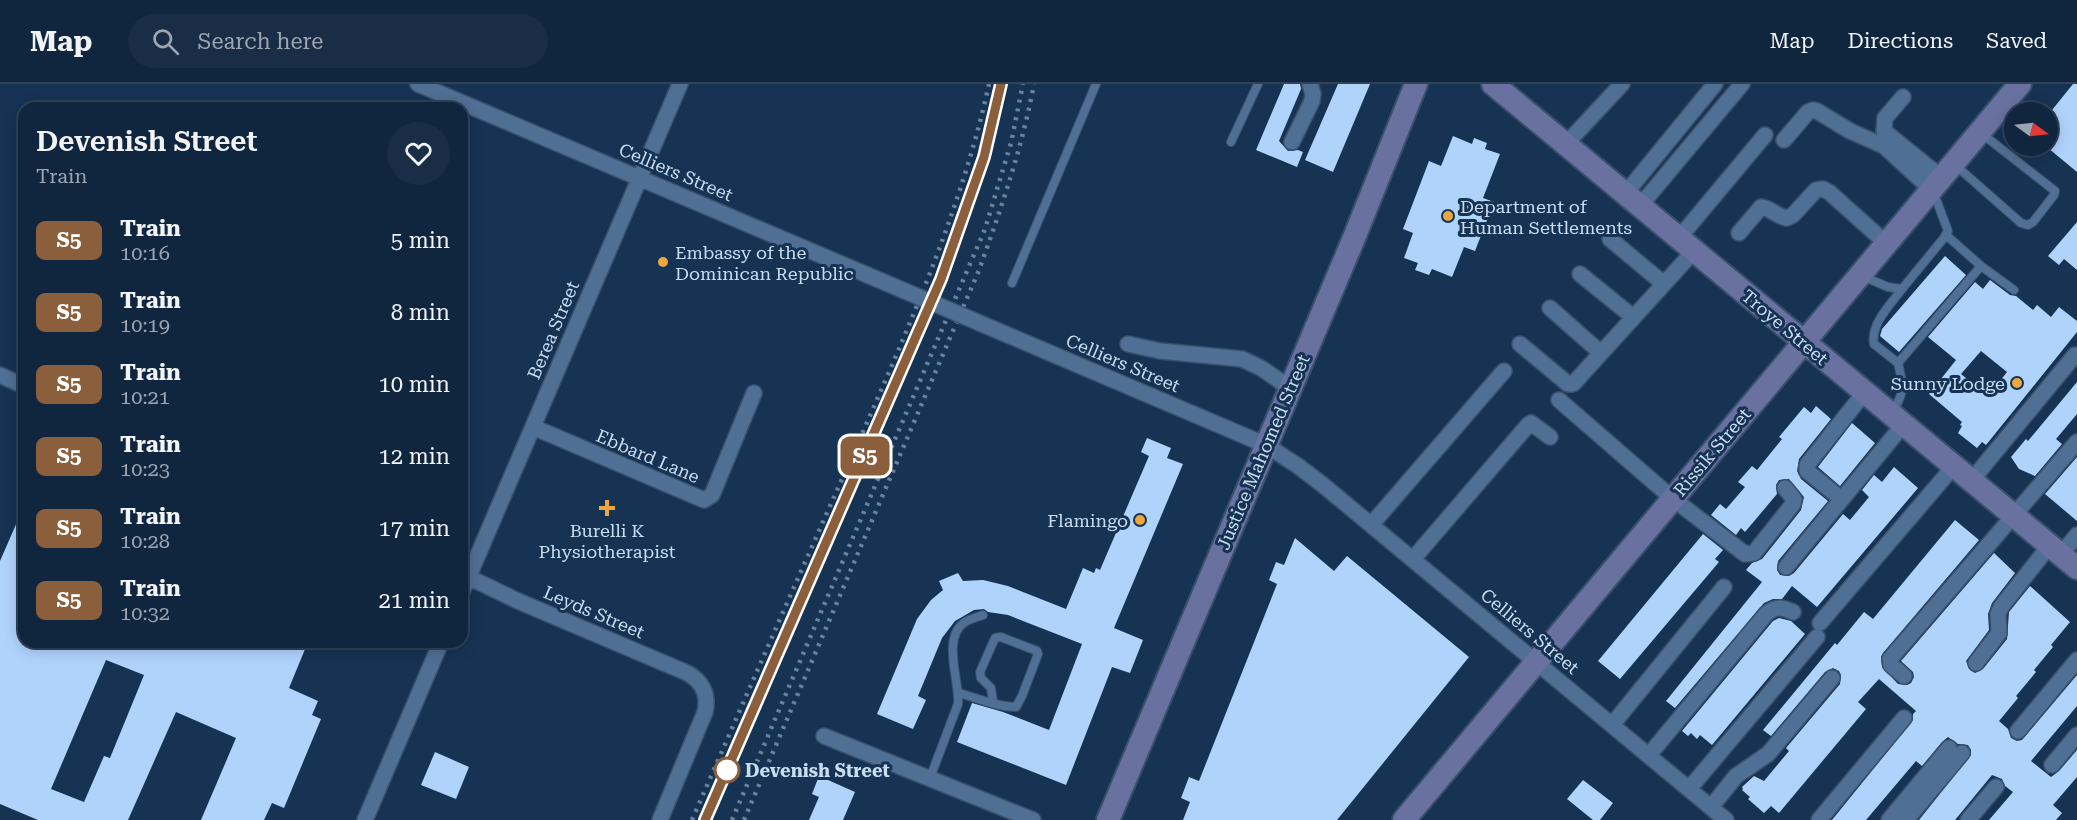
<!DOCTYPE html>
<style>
:root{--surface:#10263f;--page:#192e46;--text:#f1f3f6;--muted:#9ca5b0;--line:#304359}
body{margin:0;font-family:"Roboto Serif",serif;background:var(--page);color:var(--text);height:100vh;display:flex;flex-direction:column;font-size:22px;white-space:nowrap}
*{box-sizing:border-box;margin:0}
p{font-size:20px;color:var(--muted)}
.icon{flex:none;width:33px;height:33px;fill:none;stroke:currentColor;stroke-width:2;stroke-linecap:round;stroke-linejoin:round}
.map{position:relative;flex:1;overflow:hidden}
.panel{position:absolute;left:18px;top:18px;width:450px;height:546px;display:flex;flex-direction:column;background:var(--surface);border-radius:18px;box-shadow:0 3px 15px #0003,0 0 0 2px var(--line)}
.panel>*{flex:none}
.badge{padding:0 12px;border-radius:9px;font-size:21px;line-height:39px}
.needle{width:39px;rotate:105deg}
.fabs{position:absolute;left:2004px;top:18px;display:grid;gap:12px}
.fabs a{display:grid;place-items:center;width:54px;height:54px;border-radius:50%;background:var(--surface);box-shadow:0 3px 15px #0003,0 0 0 2px var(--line);font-size:30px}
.map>.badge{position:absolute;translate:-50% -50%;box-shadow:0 0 0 3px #fff}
.round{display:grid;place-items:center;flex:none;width:63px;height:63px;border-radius:32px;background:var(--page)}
.overview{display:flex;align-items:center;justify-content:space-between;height:102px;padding:0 18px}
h1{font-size:28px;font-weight:600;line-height:45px}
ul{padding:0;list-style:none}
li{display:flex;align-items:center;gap:18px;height:72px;padding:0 18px}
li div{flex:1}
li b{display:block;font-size:22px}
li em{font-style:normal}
li .badge{min-width:66px;font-weight:700;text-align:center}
header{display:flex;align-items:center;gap:36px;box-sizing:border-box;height:84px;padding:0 30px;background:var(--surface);border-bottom:2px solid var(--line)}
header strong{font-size:28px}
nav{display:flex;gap:33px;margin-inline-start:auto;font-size:21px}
.search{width:420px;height:54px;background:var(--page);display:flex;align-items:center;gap:15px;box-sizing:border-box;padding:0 21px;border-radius:33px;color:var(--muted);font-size:22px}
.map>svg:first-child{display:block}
.building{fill:#b0d3fc;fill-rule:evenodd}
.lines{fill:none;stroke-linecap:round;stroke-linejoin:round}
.lane-casing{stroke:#39506c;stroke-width:10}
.street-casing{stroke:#39506c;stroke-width:18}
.secondary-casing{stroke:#39506c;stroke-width:26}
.lane{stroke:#506f94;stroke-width:8}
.street{stroke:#506f94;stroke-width:15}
.secondary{stroke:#6971a0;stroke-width:22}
.rail{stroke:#6a829d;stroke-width:4.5;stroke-dasharray:3 6;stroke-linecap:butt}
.street-bridge-casing{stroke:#39506c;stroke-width:18;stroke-linecap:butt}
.street-bridge{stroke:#506f94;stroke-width:15}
.line-casing{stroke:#fff;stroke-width:14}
.line{stroke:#8b5e3c;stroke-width:9}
.poi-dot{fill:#eea73d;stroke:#163354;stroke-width:2}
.stop-dot{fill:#fff;stroke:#8b5e3c;stroke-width:3}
.labels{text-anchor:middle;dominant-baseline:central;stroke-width:6;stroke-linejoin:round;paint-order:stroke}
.street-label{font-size:18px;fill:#cadcf1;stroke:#163354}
.poi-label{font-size:18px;fill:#cadcf1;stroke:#163354;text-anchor:start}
.stop-label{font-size:18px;font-weight:bold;fill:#cadcf1;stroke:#163354;text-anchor:start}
</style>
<header>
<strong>Map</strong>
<div class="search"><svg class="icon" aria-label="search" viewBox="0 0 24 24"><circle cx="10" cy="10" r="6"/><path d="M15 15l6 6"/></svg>Search here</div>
<nav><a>Map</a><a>Directions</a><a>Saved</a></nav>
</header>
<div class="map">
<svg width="2077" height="736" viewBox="0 0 2077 736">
<rect width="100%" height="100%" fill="#163354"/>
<path class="building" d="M1284,0H1300L1301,5L1279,57L1288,67L1298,66L1303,68L1297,83L1256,66Z
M1338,0H1370L1333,88L1305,76Z
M2073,0H2077V88L2048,64V31Z
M1453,52L1472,60L1474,54L1487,59L1485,65L1500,70L1483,114L1494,118L1475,167L1464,163L1452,193L1432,185L1429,191L1415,186L1418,179L1404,174L1413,149L1403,145L1429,77L1441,82Z
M2077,138V186L2064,175L2059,181L2048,172Z
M1945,172L1966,191L1899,268L1880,252L1882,245Z
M1990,196L2010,211L2016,212L2033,226L2037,221L2051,233L2059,223L2077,237V248L1986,361L1982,358L1977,364L1958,349L1962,342L1960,341L1962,338L1929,310L1956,276L1928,253L1975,198L1983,205ZM1981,267L2007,288L1988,312L1961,290Z
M2077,298V330L2056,355L2062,360L2035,392L2019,385L2011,373L2026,355L2028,357Z
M1816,322L1831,335L1799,375L1797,387L1801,395L1828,417L1778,477L1777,486L1780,491L1789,492L1794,489L1843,430L1850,436L1869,413L1862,406L1874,391L1882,398L1894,383L1918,404L1817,523L1792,502L1782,515H1773L1764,519L1675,624L1666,617L1762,498L1746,486L1752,479L1762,475L1801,426L1804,413L1789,395L1779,396L1776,401L1777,410L1745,448L1741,444L1736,451L1711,431L1720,420L1726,425L1745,403L1738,398L1752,382L1757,386L1782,355L1779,353L1804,323L1811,329Z
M1852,339L1875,359L1840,402L1818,383Z
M1147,354L1171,364L1167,374L1183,380L1114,544L1143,556L1130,589L1112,583L1066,701L957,658L972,619L1003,628L1049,646L1082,560L1008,531L988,528L984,525L974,526L955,537L942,554L918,612L926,616L913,645L877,630L917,535L931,516L943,506L939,497L958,489L963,497L983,496L1008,502L1066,525L1083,484L1094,489L1096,484L1100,486L1149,372L1141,368Z
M2077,373V437L2045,410Z
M24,422V558H308L289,604L318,617L312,631L321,635L284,724L272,719L264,736H201L236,654L176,628L128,736H38L0,720V477ZM106,576L144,591L110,674L104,672L84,718L51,705Z
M1955,436L1979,456L1883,569L1881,573L1882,583L1898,600L1907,601L1911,599L1914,593L1913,588L1901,577L1994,469L2015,489L1992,519L1988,530L1989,546L1966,577L1970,586L1975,589L1983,585L2007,555L2009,528L2030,502L2070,538L2051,561L2053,563L2034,586L2036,588L2016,612L2018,614L1999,637L2008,645L2011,654L2017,657L2022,656L2077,591V622L2031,677L2051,693L2059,687L2077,666V693L2053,721L2062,729L2056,736H1989L2013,708L2005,702L2002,695L1992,691L1955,736H1919L1971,671V666L1968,661L1958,660L1948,653L1942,658L1922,682L1916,677L1866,736H1832L1913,636V630L1916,627L1879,595L1858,618L1866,625L1779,729L1771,722L1764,729L1748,715L1750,713L1742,706L1743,705L1742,703L1754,692L1764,697L1789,667L1786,664L1840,600L1841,591L1839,587L1833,584L1825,588L1771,652L1763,646L1835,559L1837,561L1864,528L1873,535Z
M1703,450L1723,466L1715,475L1719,478L1620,595L1598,577Z
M1295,454L1334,487L1347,472L1469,573L1337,736H1183L1190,718L1181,714L1189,693L1199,697L1277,500L1269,496L1276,478L1284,481Z
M1779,534L1791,537L1805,550L1712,661L1700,651L1697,655L1691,649L1688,652L1682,647L1773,537Z
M435,668L469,683L456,715L421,701Z
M819,692L855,708L843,736H809L819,713L812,710Z
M1583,696L1613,719L1600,736H1593L1567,715Z"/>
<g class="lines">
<g class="lane-casing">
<path id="lane" d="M1231,58L1258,0
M1954,80L2021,139L2028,141L2033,138L2054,111L2055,107L1981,49
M1946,151L1981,182L2014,206
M1862,192L1888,203L1902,205L1943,155L1948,147L1933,107
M1012,199L1096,0
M1898,279L1981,182
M1892,330C1905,306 1904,305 1898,279L1874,260C1870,240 1891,220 1902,205
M959,609C977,614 997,623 1016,623L1022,612L1038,570L1037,567L1001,553L995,554L980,588L981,594L991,604L993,618
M930,694L958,620C960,597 941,554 965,538C970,535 977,533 983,531"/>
</g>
<g class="street-casing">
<path id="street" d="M418,0L905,207
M1903,13L1885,34L1884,47L1942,94
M1784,56L1808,28L1813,26L1817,27L1850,47L1884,62L1932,106
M1292,58L1312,17L1313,10L1310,0
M1566,60L1622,0
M1625,110L1715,0
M1640,122L1742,0
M1739,149L1761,123C1771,124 1777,133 1787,134L1793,131L1816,106L1823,105L1829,108L1887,160
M1679,154L1765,51
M1610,155L1664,200
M1580,190L1633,233
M1550,224L1601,269
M982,240L1266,361L1298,382L1323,401L1726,736
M1128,260L1160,267L1242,275L1261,284L1290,304
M1520,260L1568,300H1573L1694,167
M0,291L24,302
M1559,316L1672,414L1745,470L1754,469L1793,420L1794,415L1785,404
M533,343L704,416L712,411L754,309
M1971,397L2075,271
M1834,409L1807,387V381L1864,309
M1371,441L1504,287
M2061,470L2077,451
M1413,475L1528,341L1531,339L1550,353
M1786,483L1903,341
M462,490L518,517L685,588C702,596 709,610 705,628L660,736
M462,508L680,0
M1820,539L1954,382
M1976,579L1999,549L1998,530L2001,523L2050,461
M1904,592L1891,581L1890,575L2077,358
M1612,641L1724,503
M2018,647L2077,576
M824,652L1033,736
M1649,671L1766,530C1776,522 1781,523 1793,528
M2052,681L2077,651
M1689,705L1817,553
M1711,723L1736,692L1768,670L1832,594
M365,736L441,558
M1819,736L1904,634
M1889,736L1949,664
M1906,736L1962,669
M1968,736L1996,703"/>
</g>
<g class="secondary-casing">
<path id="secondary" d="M1493,0L2077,484
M1108,736L1354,154L1416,0
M1404,736L2020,0"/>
</g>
<use href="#lane" class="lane"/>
<use href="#street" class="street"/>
<use href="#secondary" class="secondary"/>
<path class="rail" d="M692,736C746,612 800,489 855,366C907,247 961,128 989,0
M705,736L941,195L984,73L1001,0
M732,736L985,145L1011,59L1023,0
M744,736L979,186C1001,125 1022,64 1034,0"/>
<g class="street-bridge-casing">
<path id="street-bridge" d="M905,207L982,240"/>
</g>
<use href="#street-bridge" class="street-bridge"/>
</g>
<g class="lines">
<g class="line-casing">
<path id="line" d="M705,736L941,195L984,73L1001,0"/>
</g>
<use href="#line" class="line"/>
</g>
<g class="poi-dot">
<circle cx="1448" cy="132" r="6"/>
<circle cx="663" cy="178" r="6"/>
<circle cx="2017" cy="299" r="6"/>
<path d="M604 415h6v6h6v6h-6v6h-6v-6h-6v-6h6z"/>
<circle cx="1140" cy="436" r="6"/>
</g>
<circle class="stop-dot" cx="727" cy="686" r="12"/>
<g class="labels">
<g class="street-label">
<text transform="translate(676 88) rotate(23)">Celliers Street</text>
<text transform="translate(1785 243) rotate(40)">Troye Street</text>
<text transform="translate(553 246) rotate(-67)">Berea Street</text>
<text transform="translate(1123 279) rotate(23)">Celliers Street</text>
<text transform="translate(1263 368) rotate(-67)">Justice Mahomed Street</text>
<text transform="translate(1712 368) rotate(-50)">Rissik Street</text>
<text transform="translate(648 372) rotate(23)">Ebbard Lane</text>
<text transform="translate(594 528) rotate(23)">Leyds Street</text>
<text transform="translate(1530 547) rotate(40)">Celliers Street</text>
</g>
<g class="poi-label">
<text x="1460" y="122">Department of<tspan x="1460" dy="21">Human Settlements</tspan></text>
<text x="675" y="168">Embassy of the<tspan x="675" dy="21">Dominican Republic</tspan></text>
<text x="2005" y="299" text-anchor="end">Sunny Lodge</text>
<text x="1128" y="436" text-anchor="end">Flamingo</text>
<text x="607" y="446" text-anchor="middle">Burelli K<tspan x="607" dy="21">Physiotherapist</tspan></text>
</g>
<g class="stop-label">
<text x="745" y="686">Devenish Street</text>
</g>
</g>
</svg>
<div class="fabs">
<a><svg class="needle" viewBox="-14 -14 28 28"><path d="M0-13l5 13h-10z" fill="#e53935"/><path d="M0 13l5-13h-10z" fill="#9ca5b0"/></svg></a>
</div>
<b class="badge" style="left:865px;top:372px;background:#8b5e3c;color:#fff">S5</b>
<section class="panel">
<div class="overview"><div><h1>Devenish Street</h1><p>Train</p></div><a class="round"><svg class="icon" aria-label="heart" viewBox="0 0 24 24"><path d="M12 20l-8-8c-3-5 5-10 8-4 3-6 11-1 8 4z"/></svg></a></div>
<ul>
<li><span class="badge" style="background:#8b5e3c;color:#fff">S5</span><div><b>Train</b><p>10:16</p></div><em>5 min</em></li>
<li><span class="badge" style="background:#8b5e3c;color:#fff">S5</span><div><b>Train</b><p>10:19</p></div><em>8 min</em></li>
<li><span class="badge" style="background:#8b5e3c;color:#fff">S5</span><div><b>Train</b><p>10:21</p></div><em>10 min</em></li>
<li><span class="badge" style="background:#8b5e3c;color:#fff">S5</span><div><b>Train</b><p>10:23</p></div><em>12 min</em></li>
<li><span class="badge" style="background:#8b5e3c;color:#fff">S5</span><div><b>Train</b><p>10:28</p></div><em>17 min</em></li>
<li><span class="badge" style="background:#8b5e3c;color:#fff">S5</span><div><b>Train</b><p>10:32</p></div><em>21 min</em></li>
</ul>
</section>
</div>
